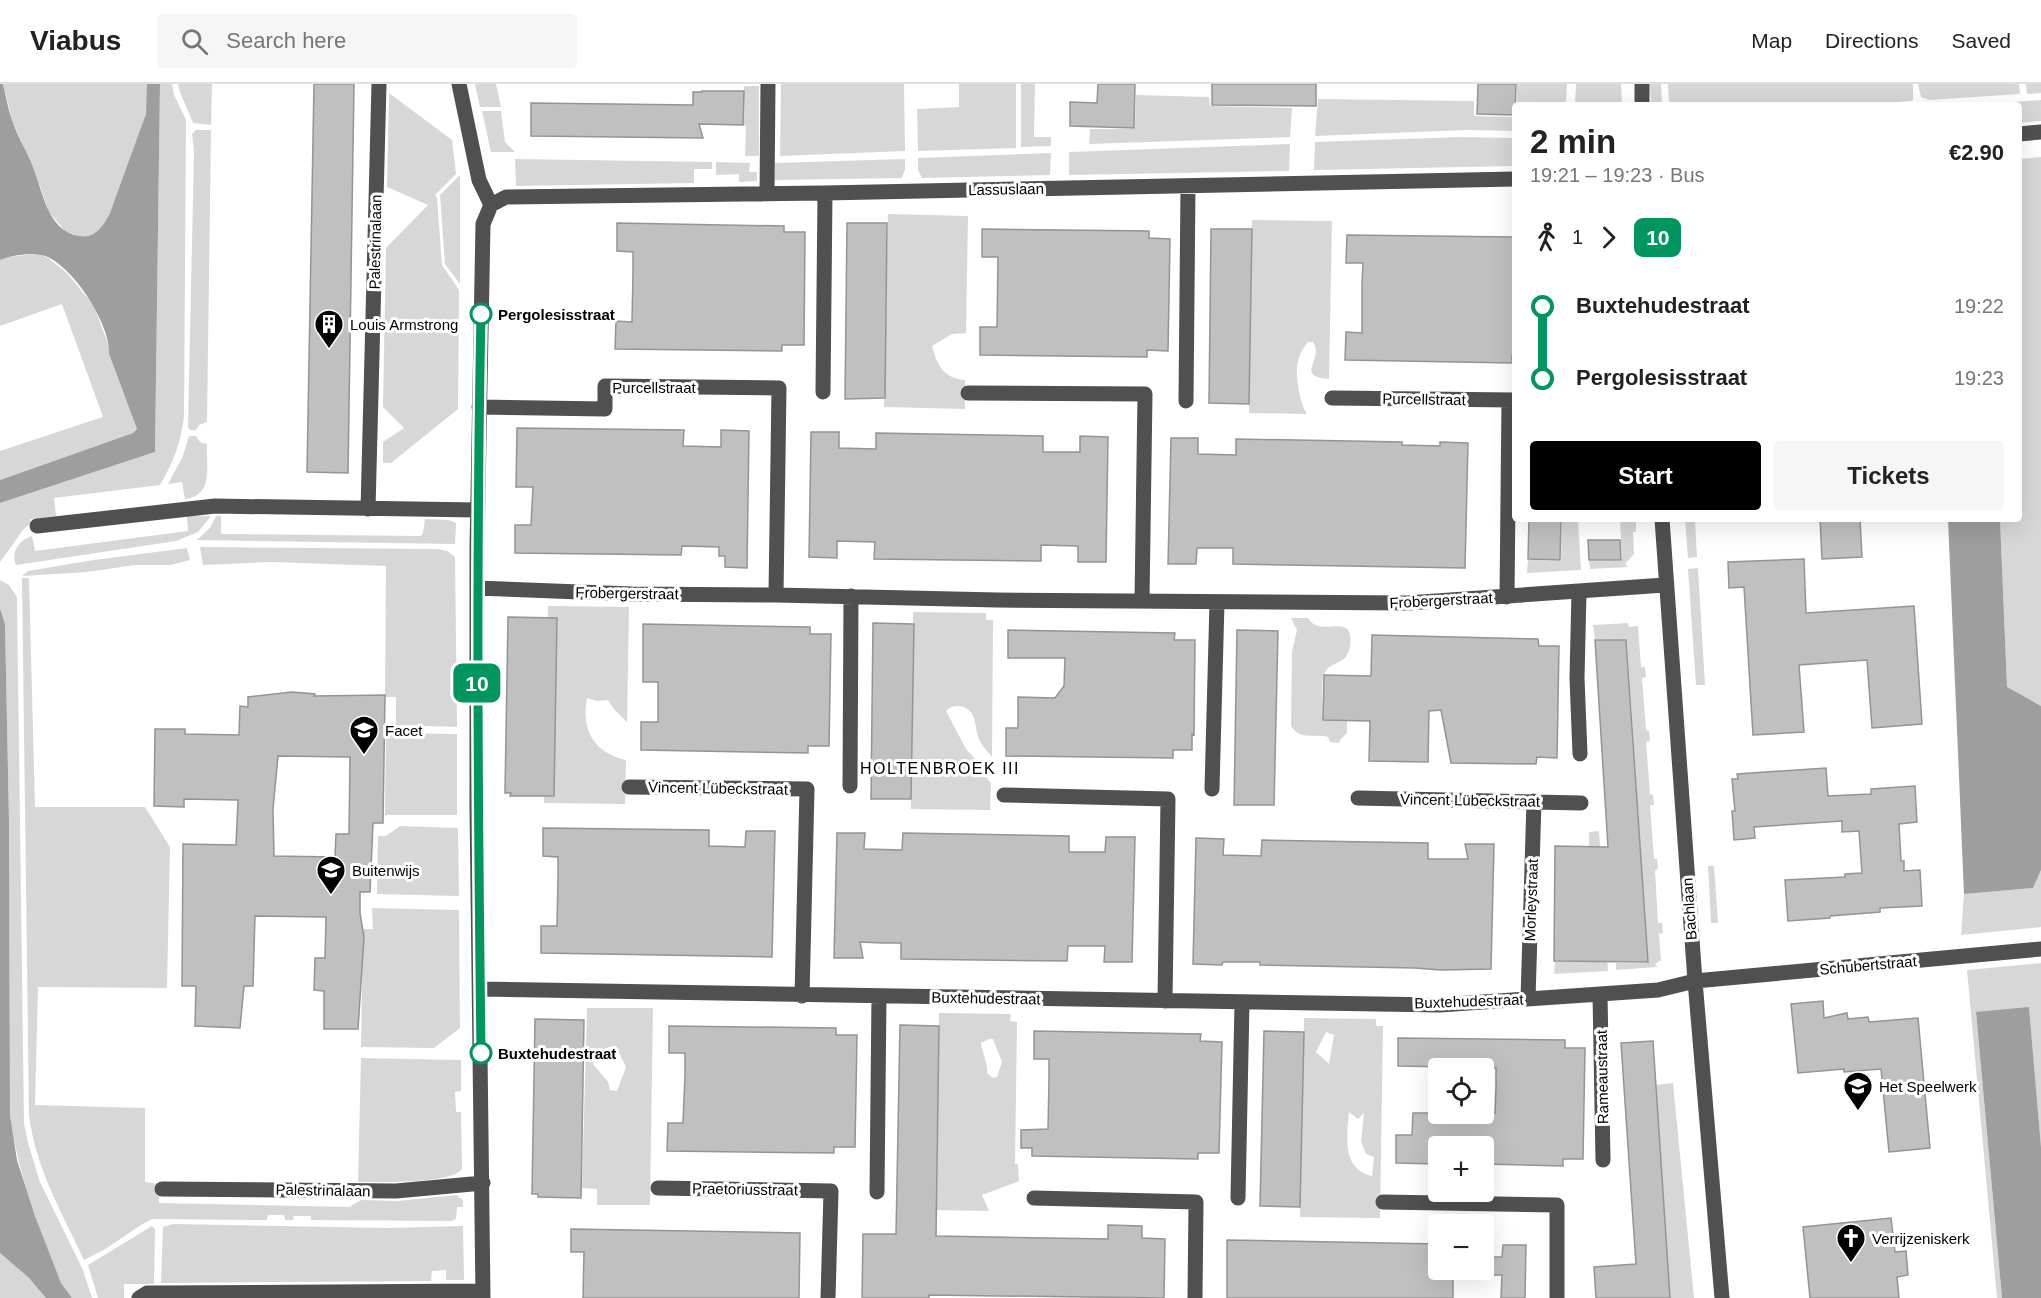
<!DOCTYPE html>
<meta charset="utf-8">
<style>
:root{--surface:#fff;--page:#f6f6f6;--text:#222;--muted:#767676;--line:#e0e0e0;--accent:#000}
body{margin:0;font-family:Arial,sans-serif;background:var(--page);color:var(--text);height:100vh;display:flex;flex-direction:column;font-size:22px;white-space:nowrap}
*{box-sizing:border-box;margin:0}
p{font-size:20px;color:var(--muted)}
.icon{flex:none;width:33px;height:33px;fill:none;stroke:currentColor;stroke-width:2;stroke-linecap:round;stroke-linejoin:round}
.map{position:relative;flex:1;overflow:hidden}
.sheet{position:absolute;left:1512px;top:18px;width:510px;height:420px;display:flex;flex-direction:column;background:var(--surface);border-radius:6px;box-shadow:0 6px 24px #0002}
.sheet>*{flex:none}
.badge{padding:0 12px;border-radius:9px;font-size:21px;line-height:39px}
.buttons{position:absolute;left:1428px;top:974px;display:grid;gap:12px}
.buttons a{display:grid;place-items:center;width:66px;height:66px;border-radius:6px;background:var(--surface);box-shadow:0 6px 24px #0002;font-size:30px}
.map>.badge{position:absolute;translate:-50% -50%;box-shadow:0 0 0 3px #fff}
.legs{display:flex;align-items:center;gap:9px;height:66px;padding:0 18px;font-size:20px}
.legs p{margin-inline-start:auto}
.headline{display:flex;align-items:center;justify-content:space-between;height:102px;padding:0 18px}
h1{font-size:33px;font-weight:700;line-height:45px}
.action{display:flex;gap:12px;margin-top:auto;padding:12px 18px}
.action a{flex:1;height:69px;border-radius:6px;background:var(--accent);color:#fff;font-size:24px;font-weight:700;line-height:69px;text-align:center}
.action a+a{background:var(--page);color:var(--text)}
ul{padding:0 18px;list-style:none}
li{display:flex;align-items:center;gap:21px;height:72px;font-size:22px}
li i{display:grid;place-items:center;width:9px;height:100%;margin:0 8px;background:currentColor}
li i::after{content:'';width:15px;height:15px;margin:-8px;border:4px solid;border-radius:50%;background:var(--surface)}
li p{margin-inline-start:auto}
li:first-child i{background:linear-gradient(#0000 50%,currentColor 0)}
li:last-child i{background:linear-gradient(currentColor 50%,#0000 0)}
header{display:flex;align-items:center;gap:36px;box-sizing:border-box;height:84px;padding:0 30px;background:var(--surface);border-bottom:2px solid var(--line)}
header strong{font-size:28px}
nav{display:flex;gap:33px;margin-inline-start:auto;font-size:21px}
.search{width:420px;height:54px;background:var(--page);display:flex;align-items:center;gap:15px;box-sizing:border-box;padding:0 21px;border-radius:6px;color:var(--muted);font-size:22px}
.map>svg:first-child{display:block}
.green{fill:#d7d7d7;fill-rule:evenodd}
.water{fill:#9e9e9e}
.building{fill:#c0c0c0;stroke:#949494;stroke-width:1.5;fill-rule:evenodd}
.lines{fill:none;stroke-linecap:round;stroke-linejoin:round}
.minor{stroke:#505050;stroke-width:15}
.line-1-casing{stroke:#fff;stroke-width:14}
.line-1{stroke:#00965e;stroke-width:9}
.stop-1-dot{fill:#fff;stroke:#00965e;stroke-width:3}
.labels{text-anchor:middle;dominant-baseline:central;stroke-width:6;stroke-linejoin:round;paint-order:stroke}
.street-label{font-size:15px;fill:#000;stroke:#fff}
.stop-label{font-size:15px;font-weight:bold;fill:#000;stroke:#fff;text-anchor:start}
.poi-label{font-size:15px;fill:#000;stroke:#fff;text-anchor:start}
.neighbourhood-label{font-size:16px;letter-spacing:1.5px;fill:#000;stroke:#fff}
</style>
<header>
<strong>Viabus</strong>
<div class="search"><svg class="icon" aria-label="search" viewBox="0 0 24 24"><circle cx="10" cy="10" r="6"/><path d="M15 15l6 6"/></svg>Search here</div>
<nav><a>Map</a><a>Directions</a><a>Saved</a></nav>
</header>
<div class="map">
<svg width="2041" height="1214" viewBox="0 0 2041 1214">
<rect width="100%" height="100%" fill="#fff"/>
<path class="green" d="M3,0H147V26L136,62L110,129L104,140L97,149L85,153L77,152L65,147L49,128L34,85L13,39Z
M160,0H172L174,11L186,36L184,333C181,358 173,379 160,401L54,414L56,432L30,435L31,439L23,446L0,478V419L155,368Z
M178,0H212L211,41L193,39L180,8Z
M475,0H496L501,23H480Z
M781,0H904L905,67L780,72Z
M959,0H1016V64L918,67L917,25L959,23Z
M1021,0H1035L1034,53H1051V62L1021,63Z
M1517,0H1567L1566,21H1517Z
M1576,0H1621L1622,21H1575Z
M1650,0H1661L1662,21H1651Z
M1668,0H1913V16L1910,17L1857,21H1669Z
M1918,0H2019L2020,10L1929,16L1921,13Z
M2026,0H2041V9L2027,10Z
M744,2H759V72H745L746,42L743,41Z
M389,9L452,56L456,90L435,111L437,114L442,181L459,206L458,325L391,379H383V358L404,344L383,323L386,164L428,121L387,103Z
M1136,11L1209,13L1210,22L1292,24L1290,53L1089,60L1090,45H1135Z
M1318,15L1474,17V32L1515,33V47L1467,46L1315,52Z
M2041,16V37L2019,39V21H1969Z
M482,27H501L505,58L515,68H491Z
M196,46H211L207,338L199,341L196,346H190L188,343L194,67L192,50Z
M1461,53L1515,54V82L1314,86L1315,58Z
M1290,60L1289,87L1069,91V68Z
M1051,69L1050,91L922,94L918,86V74Z
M2041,73V622L2007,604L2000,435H2019V75Z
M515,75L712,78V85H694V99L516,102Z
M905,75V85L902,94L775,96V79Z
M716,78L750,79L749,88H757V97L739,98V90L716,91Z
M460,91V200L445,180L440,111Z
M888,130L968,132L966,249L952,250L932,262C937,281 943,294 965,296V325L884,323Z
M1252,136L1332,137L1329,295C1293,292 1325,275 1313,258H1308C1293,276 1296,292 1300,312C1302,319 1303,324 1307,330L1249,329Z
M25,171H42L48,174L67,189L94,222L110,265L109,270L137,345L133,349L0,396V367L103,333L62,220L0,242V176L7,173Z
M189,352H196L200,358L207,360C206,383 214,411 185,415L182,398L168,400L183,372Z
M187,432H211L198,448L176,457L16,481C10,468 20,455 32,452L35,467L188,447Z
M216,432H221V450L421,452L423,449L425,435L449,436L456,439L455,460L197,456L210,444Z
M1562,435H1578L1581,486L1527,489L1528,476L1561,477Z
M1620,435H1632V437L1636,438V448H1633L1634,470L1625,480L1628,483L1590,485L1589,477H1622Z
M1685,435H1695L1697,473L1688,474Z
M200,463L438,465L447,467L455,473L457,643L396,641V613H385L386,482L271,478L203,481Z
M187,464L190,476L171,481H135L87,488L22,492L28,487L94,476Z
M1698,484L1705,601H1696L1688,485Z
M22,494H29L35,723H145L170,763L167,904L38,903L35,1021L145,1024V1098L158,1100L159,1119L349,1123L361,1116L398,1117L456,1111L463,1116V1123H457L456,1135L451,1137L311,1136V1132H294L293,1136H285L284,1131H268L267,1136L152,1135L141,1141L107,1164L84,1176C61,1126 37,1088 29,1032Z
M0,496L9,501L17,513L24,1039L28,1059L40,1098L83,1186L92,1214H72L61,1199C39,1145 18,1090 10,1031L9,737L5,540L0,524Z
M548,522L629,523L627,638L614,625L608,616L597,617L587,614C581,646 594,669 626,676L625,720L544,719Z
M913,528L986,529V536H993L992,673C988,668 983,663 980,657C973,644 979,625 959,622C953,622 950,623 946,627L966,665L977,677L985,692L991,699L990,726L911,725Z
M1291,534H1308C1320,556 1355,525 1350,562C1347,582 1332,576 1325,588C1320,596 1323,626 1323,636L1347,637V649L1340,656L1339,659L1330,658L1328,653C1314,649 1300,657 1291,642L1292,568L1297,546Z
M1628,539L1629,543L1638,542L1641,583H1645L1646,593L1642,594L1646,646L1649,647L1650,657L1646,658L1650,710L1653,711L1654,721H1650L1654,775H1657L1658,785L1655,786L1658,839H1662L1663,849L1659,850L1661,876L1655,880L1657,883L1616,886V879H1648L1627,556L1595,555L1593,541Z
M386,649L457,650V731H385Z
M400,742L458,744L459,812L377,810L378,752H386Z
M1599,747L1608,887L1554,890L1555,878H1588L1589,748Z
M1708,782H1714L1718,839H1711Z
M2041,786V843L1961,851L1964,810L2033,804Z
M372,824L459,826L460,944L434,964L361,963L363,845H373Z
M2041,879V1063L2029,924L1976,929L2002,1214H1997L1967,886Z
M587,924H653L650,1121H597V1105L582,1104ZM609,963L617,965L626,983L617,1007L610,1006L608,998L593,980L597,969Z
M939,929L1011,930L1010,937L1017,938L1015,1080H1018L1019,1097L982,1111L989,1127L934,1126L937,1116ZM989,955H993L1002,978L997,993L993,994L987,989C988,978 982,969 981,959Z
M1304,934L1376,935V942H1383L1380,1134L1300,1133ZM1326,948L1334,951L1329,980L1316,968ZM1349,1028L1358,1035L1364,1029L1361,1058L1366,1070L1374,1073L1372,1092C1341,1085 1347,1051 1349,1028Z
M361,974L461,976V1007L455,1008L456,1028H461L462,1085C453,1100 377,1098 358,1098Z
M1673,999L1694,1214H1670L1656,1001Z
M173,1140L387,1144L463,1142L464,1196H446V1186L432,1187L431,1197L161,1199L163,1143Z
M152,1142L155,1145L154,1200H124V1214H98L88,1181Z
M0,1169L29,1194L46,1214H0Z"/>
<path class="water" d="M0,0H3C6,12 8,25 12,36C17,52 27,67 33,83C43,107 47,147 79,152C96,155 103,142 110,129L146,30L147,0H160L155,368L0,419V396L133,349L137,345L109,270C112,242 70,176 41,171C28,169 12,171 0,176Z
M1948,435H2000L2007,603L2041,622V786L2033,804L1964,810Z
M0,524L5,540L9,737L10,1031L17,1076L35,1132L61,1199L72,1214H46L29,1194L0,1169Z
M2029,923L2041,1063V1214H2002L1976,928Z"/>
<path class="building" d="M314,0H354L348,389L307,388Z
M1098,0H1135L1134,44L1070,42V18L1097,19Z
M1212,0H1316V22L1212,21Z
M1478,0H1516L1515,31L1477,30Z
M702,7H744L743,41L699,40L703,54L531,52V19L693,21V8H702Z
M617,139L784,142V148H805L804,261H782V267L615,265L616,237L632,238L633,188V168L617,167Z
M847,139H887L885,314L845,315Z
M982,145L1149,147V154L1170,155L1168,267L1147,266V273L980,271V243H997L998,173H982Z
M1211,145H1252L1249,320L1209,319Z
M1347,151L1514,153L1515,273L1512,272V279L1345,276L1346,248L1362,249V200L1363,179H1346Z
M517,344L684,346L683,362L721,363V346L749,347L747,484L725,483V472H719V463L682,462L681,471L515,469V441H531L533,403H516Z
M811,348H839V364L876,365V349L1043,352V368H1080V352L1108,353L1106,478H1078V462L1041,461V477L874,475L875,458L837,457V474L809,473Z
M1171,354H1198V370L1236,371V355L1402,358V361L1440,362V358L1468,359L1465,484L1233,480V464H1197L1196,480H1168Z
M1529,435H1561L1560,476L1528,475Z
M1820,435H1860L1862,473L1822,475Z
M1588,456H1620L1621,476H1589Z
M1804,475L1806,529L1914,522L1922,640L1872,644L1867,576L1799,581L1804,648L1753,651L1744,503L1729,504L1728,478Z
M508,533L557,534L554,712H510L511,709H505Z
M873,539L914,540L911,715H871Z
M643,540L810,543V550H831L829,662H808V669L641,666V638H658V598H643Z
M1008,546L1175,549L1174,556H1195L1194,651L1192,650V666H1173V674L1006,672V644H1018V613L1055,614L1064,602L1065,574H1008Z
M1237,546L1278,547L1274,721H1234Z
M1372,551L1538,555L1539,562H1559L1557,674L1537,673L1536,680L1451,679L1441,626L1429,627L1428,678L1369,677L1370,637L1323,636L1324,591L1371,592Z
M1595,556H1626L1648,878L1554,877L1555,762L1608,763Z
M292,608L315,610L314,612L385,611L383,739H373L370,808H360V829L364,853L358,945H324V907L314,906L315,874H325L326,833L255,832L253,902H244L240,944L195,942L196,902H182L183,760L236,761L238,716L184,715V723L154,722L155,645H185V650L239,651L240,622L248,623V613ZM278,672L350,673L349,750H336L335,773L274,772L273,725Z
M1826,684L1828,712L1871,710V705L1915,702L1917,738L1899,740L1901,777H1904V787L1920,786L1922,822L1880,824V828L1830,832V834L1788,837L1785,796L1845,793V790L1862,789L1859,747L1842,748V737L1754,743L1755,754L1734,756L1732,727H1735L1732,695H1738L1737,690Z
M543,744L709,746V762L745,763L746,747H775L772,873L541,869V842H557L558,792V773L543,772Z
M837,749H865L864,765L902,766L903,749L1069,752V768H1105L1106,753H1135L1132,878H1104L1105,862H1068L1067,877L901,875V859H883L860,858L863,874H834Z
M1196,754L1224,755L1223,771L1261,772L1262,756L1428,759V775H1468L1465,760H1494L1491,885L1441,886L1415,884L1260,881V878H1223L1222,881L1193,880Z
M1823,917L1824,934L1847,929L1848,935L1868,933L1869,938L1918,934L1930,1064L1889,1068L1881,985L1844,988V985L1798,989L1791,920Z
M535,935L584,936L581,1114L538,1113V1110H532Z
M900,941L939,942L936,1152L1108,1155V1141L1142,1142V1154L1165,1155L1164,1214L929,1211V1214H862L863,1150H896Z
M669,942L836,944V951H857L855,1063H834V1069L667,1067L668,1039H683L685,991V969H669Z
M1034,947L1201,950L1200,957L1222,958L1219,1069H1198V1075L1032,1072V1064H1021V1046L1048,1045L1049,995V975H1034Z
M1264,947L1304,948L1300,1123L1260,1122Z
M1398,954L1565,956V964H1585L1583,1075H1563V1082L1484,1080V1062H1438V1080L1396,1079V1051H1412L1413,1029H1495L1496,1003V984L1398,982Z
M1653,957L1670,1214H1596L1594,1183L1636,1180L1621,959Z
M1891,1134L1895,1168L1906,1167L1908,1191L1897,1193L1899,1214H1810L1803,1143Z
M571,1145L800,1149L799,1214H583L584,1168H571Z
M1227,1156L1438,1160V1185H1453V1214H1227Z
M1503,1161H1526L1525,1214H1501L1502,1191H1487L1489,1173H1502Z"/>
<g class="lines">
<path class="minor" d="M459,0L479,96L491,121
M1642,0V21
M2019,50L2041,48
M767,110L768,0
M491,121L506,113L825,109L1515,95
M823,308L825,109
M968,309L1145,310L1142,516
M1332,314L1515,316
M1186,317L1188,102
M479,323L605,325V302L779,304L776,511
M368,425L379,0
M1662,435L1695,897L1722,1214
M37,442L215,422L477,426
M477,504L632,510L776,511L997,516L1407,519L1665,501
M1579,508L1577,594L1580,670
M1507,513L1509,316
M850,702L851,512
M629,703L807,705L802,912
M1212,705L1217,518
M1004,711L1168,715L1165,917
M1358,714L1581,719
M480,905L1440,921L1658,906L1695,897L2041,865
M1600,910L1603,1076
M1528,915L1534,717
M658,1104L831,1107L828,1214
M162,1105L396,1107L483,1099
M877,1108L879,912
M1034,1114L1196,1118L1195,1214
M1238,1114L1242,918
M1383,1118L1557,1121V1214
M139,1214L147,1209H158L483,1207
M483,1214L477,724V464L483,140L491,121"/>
</g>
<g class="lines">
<g class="line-1-casing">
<path id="line-1" d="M481,969C478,722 476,476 481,230"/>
</g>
<use href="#line-1" class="line-1"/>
</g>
<defs>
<g id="building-pin" transform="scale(1.5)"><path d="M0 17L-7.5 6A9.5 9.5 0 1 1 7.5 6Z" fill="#000" stroke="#fff"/><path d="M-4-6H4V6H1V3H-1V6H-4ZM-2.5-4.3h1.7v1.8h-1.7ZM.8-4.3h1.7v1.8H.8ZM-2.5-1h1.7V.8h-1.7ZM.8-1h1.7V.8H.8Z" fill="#fff"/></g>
<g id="school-pin" transform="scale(1.5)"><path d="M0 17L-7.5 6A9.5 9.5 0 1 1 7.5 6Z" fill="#000" stroke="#fff"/><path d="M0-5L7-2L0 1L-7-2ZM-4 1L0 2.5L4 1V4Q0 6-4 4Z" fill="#fff"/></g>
<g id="church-pin" transform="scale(1.5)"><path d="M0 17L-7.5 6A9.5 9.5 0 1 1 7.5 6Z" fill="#000" stroke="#fff"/><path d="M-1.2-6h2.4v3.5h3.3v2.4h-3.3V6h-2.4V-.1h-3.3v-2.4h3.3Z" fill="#fff"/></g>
</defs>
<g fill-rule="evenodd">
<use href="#building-pin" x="329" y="240"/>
<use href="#school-pin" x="364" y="646"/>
<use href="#school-pin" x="331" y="786"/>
<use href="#school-pin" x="1858" y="1002"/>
<use href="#church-pin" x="1851" y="1154"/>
</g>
<g class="stop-1-dot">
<circle cx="481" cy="230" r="10"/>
<circle cx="481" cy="969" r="10"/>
</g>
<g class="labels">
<g class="street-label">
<text transform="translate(1006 105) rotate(-1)">Lassuslaan</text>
<text transform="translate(375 158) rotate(-89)">Palestrinalaan</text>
<text x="654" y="303">Purcellstraat</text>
<text transform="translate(1424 315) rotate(1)">Purcellstraat</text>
<text transform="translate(627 509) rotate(1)">Frobergerstraat</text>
<text transform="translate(1441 516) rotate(-3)">Frobergerstraat</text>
<text transform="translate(718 704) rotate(1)">Vincent Lübeckstraat</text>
<text transform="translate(1470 716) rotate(1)">Vincent Lübeckstraat</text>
<text transform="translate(1531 816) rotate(-88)">Morleystraat</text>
<text transform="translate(1689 825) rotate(-94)">Bachlaan</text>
<text transform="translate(1868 881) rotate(-5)">Schubertstraat</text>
<text transform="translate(986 914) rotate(1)">Buxtehudestraat</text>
<text transform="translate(1469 917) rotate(-2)">Buxtehudestraat</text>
<text transform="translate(1602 993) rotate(-91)">Rameaustraat</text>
<text transform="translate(745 1105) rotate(1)">Praetoriusstraat</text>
<text transform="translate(323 1106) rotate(1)">Palestrinalaan</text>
</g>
<g class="stop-label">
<text x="498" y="230">Pergolesisstraat</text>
<text x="498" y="969">Buxtehudestraat</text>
</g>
<g class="poi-label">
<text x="350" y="240">Louis Armstrong</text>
<text x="385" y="646">Facet</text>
<text x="352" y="786">Buitenwijs</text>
<text x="1879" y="1002">Het Speelwerk</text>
<text x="1872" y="1154">Verrijzeniskerk</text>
</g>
<g class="neighbourhood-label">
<text x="940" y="684">HOLTENBROEK III</text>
</g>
</g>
</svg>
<div class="buttons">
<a><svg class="icon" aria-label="locate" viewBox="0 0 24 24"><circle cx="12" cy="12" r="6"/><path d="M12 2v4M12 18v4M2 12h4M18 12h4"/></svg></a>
<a>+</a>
<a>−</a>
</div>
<b class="badge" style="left:477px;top:599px;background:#00965e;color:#fff">10</b>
<section class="sheet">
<div class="headline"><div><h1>2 min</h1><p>19:21 – 19:23 · Bus</p></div><b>€2.90</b></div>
<div class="legs"><svg class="icon" aria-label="walk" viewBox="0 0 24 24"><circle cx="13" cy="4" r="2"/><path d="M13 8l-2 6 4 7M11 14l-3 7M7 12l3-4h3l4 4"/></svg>1<svg class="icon" aria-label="forward" viewBox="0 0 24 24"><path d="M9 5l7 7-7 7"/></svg><b class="badge" style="background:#00965e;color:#fff">10</b></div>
<ul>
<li><i style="color:#00965e"></i><b>Buxtehudestraat</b><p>19:22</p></li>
<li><i style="color:#00965e"></i><b>Pergolesisstraat</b><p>19:23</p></li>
</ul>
<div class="action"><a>Start</a><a>Tickets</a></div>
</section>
</div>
